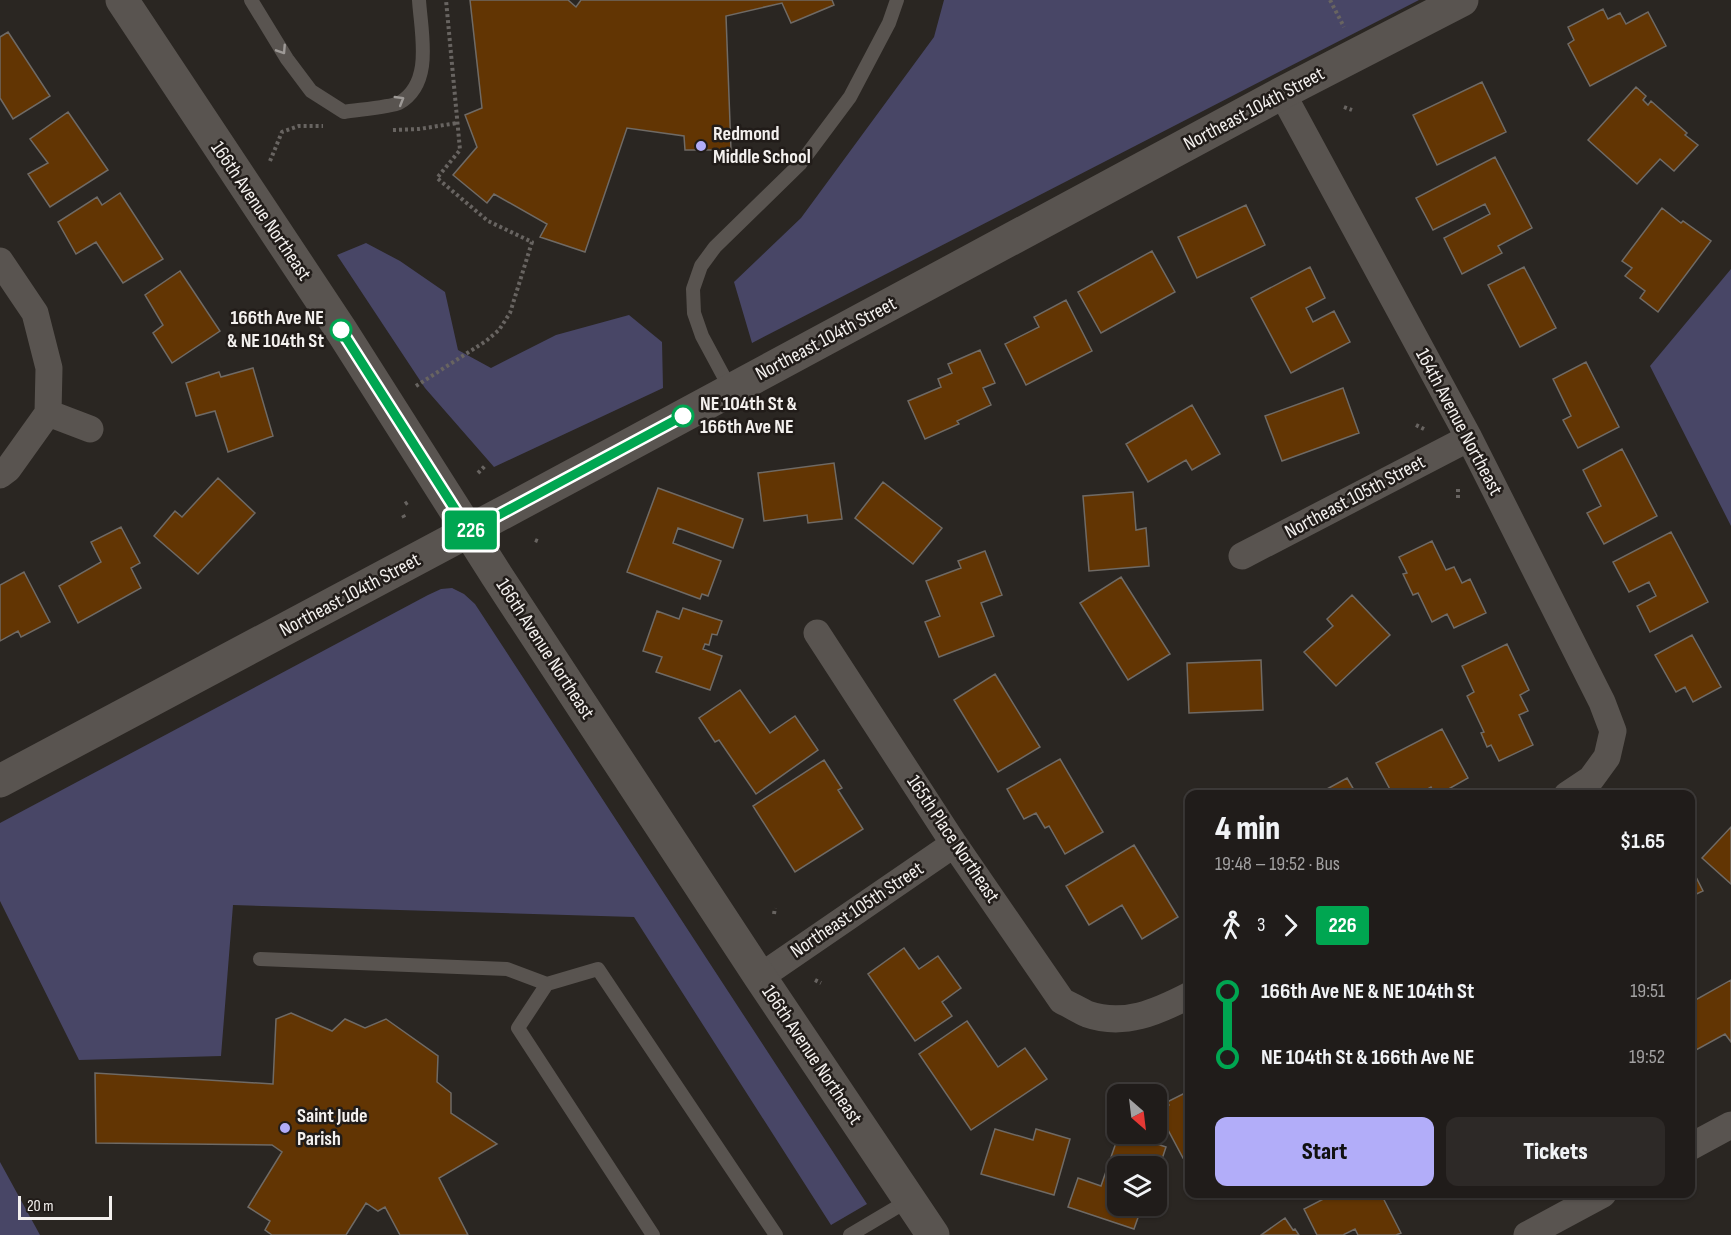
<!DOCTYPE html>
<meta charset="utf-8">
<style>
:root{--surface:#201c1a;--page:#2d2927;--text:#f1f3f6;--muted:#a2a1a2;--line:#3d3a39;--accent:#b2adf9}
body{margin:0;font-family:"Sofia Sans Condensed",sans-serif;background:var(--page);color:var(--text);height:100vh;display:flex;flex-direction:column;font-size:22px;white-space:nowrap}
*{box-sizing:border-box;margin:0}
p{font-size:20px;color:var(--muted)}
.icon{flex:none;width:33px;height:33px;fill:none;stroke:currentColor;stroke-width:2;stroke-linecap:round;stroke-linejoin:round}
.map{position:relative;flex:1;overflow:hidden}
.panel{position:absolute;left:1185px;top:790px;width:510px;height:408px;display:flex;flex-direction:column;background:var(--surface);border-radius:12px;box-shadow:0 2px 4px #0004,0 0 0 2px var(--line)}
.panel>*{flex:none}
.badge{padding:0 12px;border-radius:4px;font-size:21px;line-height:39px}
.needle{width:39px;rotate:152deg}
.fabs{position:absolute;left:1107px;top:1084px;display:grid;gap:12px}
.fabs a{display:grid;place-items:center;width:60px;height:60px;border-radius:12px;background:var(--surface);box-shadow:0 2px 4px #0004,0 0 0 2px var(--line);font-size:30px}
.scale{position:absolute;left:18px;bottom:15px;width:94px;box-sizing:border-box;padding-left:6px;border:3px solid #f3f0ee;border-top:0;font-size:16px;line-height:21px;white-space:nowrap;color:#f3f0ee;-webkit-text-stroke:4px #211c19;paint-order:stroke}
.map>.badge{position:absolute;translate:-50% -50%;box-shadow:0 0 0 3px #fff}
.legs{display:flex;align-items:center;gap:9px;height:66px;padding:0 30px;font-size:20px}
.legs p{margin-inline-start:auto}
.summary{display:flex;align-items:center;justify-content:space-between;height:102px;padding:0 30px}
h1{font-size:33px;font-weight:800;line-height:45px}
.action{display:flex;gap:12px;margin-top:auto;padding:12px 30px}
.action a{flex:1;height:69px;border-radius:12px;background:var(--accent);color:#111;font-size:24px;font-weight:800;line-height:69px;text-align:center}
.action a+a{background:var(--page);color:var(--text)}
ul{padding:0 30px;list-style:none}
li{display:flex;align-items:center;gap:21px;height:66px;font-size:22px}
li i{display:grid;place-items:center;width:9px;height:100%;margin:0 8px;background:currentColor}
li i::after{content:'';width:15px;height:15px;margin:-8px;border:4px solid;border-radius:50%;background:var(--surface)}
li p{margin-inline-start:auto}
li:first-child i{background:linear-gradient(#0000 50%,currentColor 0)}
li:last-child i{background:linear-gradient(currentColor 50%,#0000 0)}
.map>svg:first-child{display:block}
.green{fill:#484666}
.building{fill:#623503;stroke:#6f6a65;stroke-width:1.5}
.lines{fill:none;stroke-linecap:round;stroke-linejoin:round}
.path{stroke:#686461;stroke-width:4;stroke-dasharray:3 3;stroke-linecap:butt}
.service{stroke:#595450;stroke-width:14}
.minor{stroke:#595450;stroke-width:27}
.tertiary{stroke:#595450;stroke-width:33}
.oneway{stroke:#9e9a97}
.line-1-casing{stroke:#fff;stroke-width:14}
.line-1{stroke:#00a651;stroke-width:9}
.poi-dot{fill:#b2adf9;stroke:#211c19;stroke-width:2}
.stop-1-dot{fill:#fff;stroke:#00a651;stroke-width:3}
.labels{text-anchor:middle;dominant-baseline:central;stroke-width:5;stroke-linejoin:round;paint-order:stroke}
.street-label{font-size:20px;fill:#f3f0ee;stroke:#211c19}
.poi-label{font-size:20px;font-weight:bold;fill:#f3f0ee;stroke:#211c19;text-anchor:start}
.stop-label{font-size:20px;font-weight:bold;fill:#f3f0ee;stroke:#211c19;text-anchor:end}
</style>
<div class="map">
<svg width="1731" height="1235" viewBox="0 0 1731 1235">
<rect width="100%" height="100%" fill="#2a2622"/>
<path class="green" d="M944,0H1419L752,343L734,282L801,218L934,37Z
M366,243L400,261L445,292L458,350L491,368L556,335L629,315L662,342L663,388L494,467L425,388L337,255Z
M1731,269V526L1650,366Z
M452,588L464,594L475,604L867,1204L831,1225L634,917L233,905L221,1056L79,1060L0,901V823L428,595L441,589Z
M0,1162L40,1235H0Z"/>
<path class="building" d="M470,0H568L576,7L581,0H832L834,5L791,23L782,3L726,16L731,150H685L684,136L627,128L585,252L540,237L547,224L494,194L487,203L453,175L477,147L465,115L482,108Z
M1603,9L1608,19L1620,13L1626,24L1648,12L1666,46L1590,86L1568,44L1574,40L1568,27Z
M8,32L50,96L13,119L0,98V37Z
M1482,82L1506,132L1437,165L1413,115Z
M1636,87L1646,96L1643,100L1648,105L1651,101L1687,133L1685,135L1698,145L1674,171L1660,159L1637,184L1588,140Z
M68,112L108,170L50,207L28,174L48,163L30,139Z
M1495,157L1532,228L1498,246L1502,253L1462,274L1444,238L1490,214L1485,204L1433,230L1416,198Z
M120,193L163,259L123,283L96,242L76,254L58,222L97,197L102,205Z
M1246,205L1265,245L1197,278L1178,237Z
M1662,208L1681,223L1683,221L1711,241L1658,312L1640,298L1645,291L1625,276L1632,268L1622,261Z
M1152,251L1175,292L1101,333L1078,292Z
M1310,267L1325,298L1306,308L1313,322L1334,311L1350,342L1291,373L1251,298Z
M1524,267L1556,328L1520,347L1488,285Z
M180,271L220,331L172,363L153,333L163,325L145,295Z
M1066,300L1092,351L1026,385L1005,344L1039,327L1034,317Z
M980,350L995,383L983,388L991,405L957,421L959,424L925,439L908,401L941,387L938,379L952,373L948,364Z
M1586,362L1619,427L1578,448L1563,420L1571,416L1553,379Z
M253,368L273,436L228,452L215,411L196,416L186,383L219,372L221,377Z
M1343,388L1359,433L1282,461L1265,416Z
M1192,405L1220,454L1192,470L1186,460L1148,482L1126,444Z
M1622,449L1657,516L1604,544L1587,513L1601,506L1583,470Z
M834,463L842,519L808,523L807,515L764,521L758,473Z
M218,478L255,513L198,574L154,536L175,511L182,517Z
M883,482L942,528L913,564L855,518Z
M658,488L743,519L733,548L678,528L673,543L721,561L708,596L702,594L700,599L627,572Z
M1133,492L1136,530L1146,528L1149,566L1089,571L1083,496Z
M121,527L140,563L131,568L141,588L78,623L59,586L101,562L91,542Z
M1671,532L1708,602L1650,632L1637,606L1656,596L1649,582L1629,592L1613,562Z
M1432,541L1446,570L1454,567L1462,583L1470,579L1486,613L1454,628L1447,614L1432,622L1418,593L1413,595L1403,574L1407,573L1399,557Z
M985,551L1002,595L981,603L994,636L939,657L925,622L940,616L926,581L961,568L958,561Z
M24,572L50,622L21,637L18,631L0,641V585Z
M1121,577L1170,654L1128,680L1080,603Z
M1352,595L1390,635L1336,686L1304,652L1333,626L1327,619Z
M683,608L722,621L717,635L712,634L709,645L705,644L703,649L722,656L710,690L656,672L662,657L643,651L657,611L679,619Z
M1692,635L1721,687L1693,702L1685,687L1676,692L1655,655Z
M1507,644L1529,690L1520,695L1528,711L1519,715L1533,745L1499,761L1491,745L1487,747L1481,733L1484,732L1467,696L1474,692L1462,666Z
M1261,660L1263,710L1189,713L1187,663Z
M995,674L1040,747L998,772L954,700Z
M740,690L770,733L795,716L818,750L756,794L719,740L715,742L699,718Z
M1442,729L1468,778L1438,795H1435L1431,787L1417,795H1393L1376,763Z
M1060,759L1103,832L1065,854L1049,826L1045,828L1036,813L1024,819L1007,789Z
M824,760L842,788L838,790L863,829L795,872L753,806Z
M1347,778L1357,795H1316Z
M1731,827V884L1702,858Z
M1134,845L1178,917L1142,939L1122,905L1089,925L1066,886Z
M1690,865L1703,891L1690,897Z
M904,948L919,969L938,956L961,988L942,1002L952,1016L915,1041L868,974Z
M1731,980V1042L1725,1034L1696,1050L1690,1040V1003Z
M291,1013L332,1031L345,1019L365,1028L386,1019L438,1056L437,1082L451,1093V1113L497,1144L439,1178L468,1235H400L385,1207L378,1211L366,1203L346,1235H272L265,1230L270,1221L248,1207L282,1152L272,1145L96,1143L95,1073L273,1084L276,1019Z
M967,1021L998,1067L1025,1048L1047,1079L971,1130L919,1054Z
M1189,1091L1190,1155L1183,1158L1158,1111L1169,1105L1167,1102Z
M995,1129L1033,1140L1036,1129L1070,1139L1054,1195L981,1174Z
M1119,1134H1127L1166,1147L1158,1171L1166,1173L1156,1202V1167H1118V1206H1155L1153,1213L1141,1209L1134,1229L1068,1207L1078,1178L1101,1186Z
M1333,1194H1381L1401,1233L1396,1235H1358L1355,1229L1343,1235H1317L1304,1209Z
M1285,1218L1293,1230L1295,1229L1299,1235H1261Z"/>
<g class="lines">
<path class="path" d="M1330,0L1344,27
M1344,107L1352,110
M393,130L419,129L457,123
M270,161L282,132L299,126H323
M416,386L486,341L499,330L510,313L532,242L488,221L437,178L460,150L446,0
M1416,425L1424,429
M478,473L485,466
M1458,489V499
M405,504L408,502
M403,515L405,519
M535,540L540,542
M774,914L775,908
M815,980L821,983"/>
<path class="service" d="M251,0L287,59L311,91L344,112C355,110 391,107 399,103C434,83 421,33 419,0
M731,390L702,336L694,313L693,289L701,266L715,247L800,164L850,97L889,23L897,0
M260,959L507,969L547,984
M653,1235L518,1028L547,984L598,969L776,1235
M850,1235L909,1200"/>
<path class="minor" d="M1282,93L1469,438L1602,702L1613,731L1607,757L1591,779L1567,795
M0,261L35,313L49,368L48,413
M48,413L90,429
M0,475L8,469L48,413
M1242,556L1469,438
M817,633L954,844L1062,1001C1070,1005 1079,1010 1087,1014C1124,1027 1157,1012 1190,995
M760,977L954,844
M1690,1147L1731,1125
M1527,1235L1603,1194"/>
<path class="tertiary" d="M122,0L341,330L497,576L760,977L933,1235
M0,781L514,507L1282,93L1462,0"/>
</g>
<defs><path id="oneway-chevron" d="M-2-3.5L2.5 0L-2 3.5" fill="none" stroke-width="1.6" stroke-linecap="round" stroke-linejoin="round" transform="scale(1.5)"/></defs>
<g class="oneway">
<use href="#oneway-chevron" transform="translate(282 50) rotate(57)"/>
<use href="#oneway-chevron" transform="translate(400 100) rotate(-31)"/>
</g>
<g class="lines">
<g class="line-1-casing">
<path id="line-1" d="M341,330L469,531L683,416"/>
</g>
<use href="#line-1" class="line-1"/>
</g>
<g class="poi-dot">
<circle cx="701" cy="146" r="6"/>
<circle cx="285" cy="1128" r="6"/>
</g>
<g class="stop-1-dot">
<circle cx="341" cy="330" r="10"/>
<circle cx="683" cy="416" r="10"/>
</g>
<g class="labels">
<g class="street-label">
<text transform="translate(1254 109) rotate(-28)">Northeast 104th Street</text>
<text transform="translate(261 211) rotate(56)">166th Avenue Northeast</text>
<text transform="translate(826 339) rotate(-28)">Northeast 104th Street</text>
<text transform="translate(1459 422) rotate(62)">164th Avenue Northeast</text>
<text transform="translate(1355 497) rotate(-28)">Northeast 105th Street</text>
<text transform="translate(350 595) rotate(-28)">Northeast 104th Street</text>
<text transform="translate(545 649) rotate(57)">166th Avenue Northeast</text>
<text transform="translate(953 839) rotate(56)">165th Place Northeast</text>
<text transform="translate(857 910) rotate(-34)">Northeast 105th Street</text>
<text transform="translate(812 1055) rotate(56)">166th Avenue Northeast</text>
</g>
<g class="poi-label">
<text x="713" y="134">Redmond<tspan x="713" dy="23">Middle School</tspan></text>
<text x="297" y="1116">Saint Jude<tspan x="297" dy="23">Parish</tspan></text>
</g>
<g class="stop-label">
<text x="324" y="318">166th Ave NE<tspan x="324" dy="23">&amp; NE 104th St</tspan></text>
<text x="700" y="404" text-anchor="start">NE 104th St &amp;<tspan x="700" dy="23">166th Ave NE</tspan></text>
</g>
</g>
</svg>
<div class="fabs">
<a><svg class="needle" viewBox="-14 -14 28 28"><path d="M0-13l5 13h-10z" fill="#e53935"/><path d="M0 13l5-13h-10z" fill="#a2a1a2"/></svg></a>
<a><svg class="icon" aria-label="layers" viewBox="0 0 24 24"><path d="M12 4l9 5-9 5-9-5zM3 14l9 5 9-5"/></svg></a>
</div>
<div class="scale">20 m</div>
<b class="badge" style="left:471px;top:530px;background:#00a651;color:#fff">226</b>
<section class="panel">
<div class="summary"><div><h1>4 min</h1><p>19:48 – 19:52 · Bus</p></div><b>$1.65</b></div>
<div class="legs"><svg class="icon" aria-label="walk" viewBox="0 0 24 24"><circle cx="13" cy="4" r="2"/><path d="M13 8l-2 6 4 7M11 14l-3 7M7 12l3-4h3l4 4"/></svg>3<svg class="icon" aria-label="forward" viewBox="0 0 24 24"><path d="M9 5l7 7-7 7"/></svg><b class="badge" style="background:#00a651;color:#fff">226</b></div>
<ul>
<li><i style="color:#00a651"></i><b>166th Ave NE &amp; NE 104th St</b><p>19:51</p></li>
<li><i style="color:#00a651"></i><b>NE 104th St &amp; 166th Ave NE</b><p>19:52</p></li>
</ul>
<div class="action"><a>Start</a><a>Tickets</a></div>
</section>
</div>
